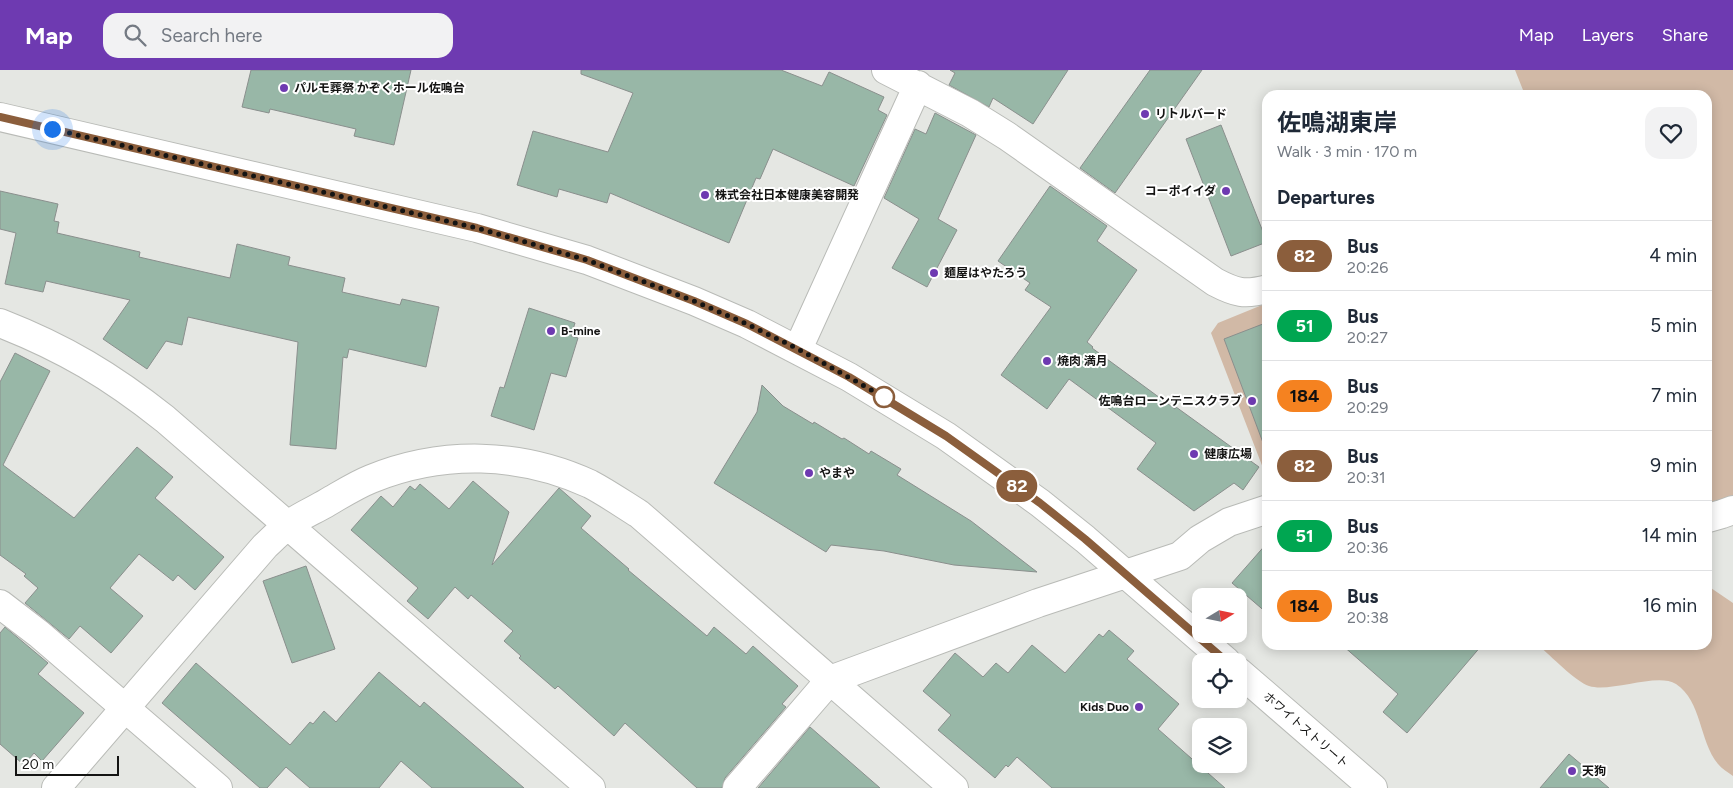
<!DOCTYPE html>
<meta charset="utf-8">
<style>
:root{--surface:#fff;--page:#f2f2f3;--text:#1f2937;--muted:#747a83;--line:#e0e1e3;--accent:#6e3ab1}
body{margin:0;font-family:Figtree,"Noto Sans JP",sans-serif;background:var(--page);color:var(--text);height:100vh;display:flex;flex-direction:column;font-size:19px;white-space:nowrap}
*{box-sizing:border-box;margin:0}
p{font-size:16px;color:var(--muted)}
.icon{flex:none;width:28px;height:28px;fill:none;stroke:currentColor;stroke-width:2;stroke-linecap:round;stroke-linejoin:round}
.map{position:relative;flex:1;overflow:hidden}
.drawer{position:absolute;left:1262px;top:20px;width:450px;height:560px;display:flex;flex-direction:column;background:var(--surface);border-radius:15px;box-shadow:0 2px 12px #0003}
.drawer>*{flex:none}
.badge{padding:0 10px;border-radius:16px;font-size:18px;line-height:32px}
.needle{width:32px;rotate:80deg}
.buttons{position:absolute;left:1192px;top:518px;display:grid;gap:10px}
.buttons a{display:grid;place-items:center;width:55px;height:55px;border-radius:10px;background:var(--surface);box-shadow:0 2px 12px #0003;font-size:25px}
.scale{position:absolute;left:15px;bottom:12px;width:104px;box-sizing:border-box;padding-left:5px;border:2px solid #141413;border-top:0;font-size:14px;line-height:18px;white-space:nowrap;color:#141413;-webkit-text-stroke:4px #fff;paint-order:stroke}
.you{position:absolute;width:25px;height:25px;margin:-12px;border:4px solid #fff;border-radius:50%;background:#1a73e8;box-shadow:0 0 0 8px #1a73e833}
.map>.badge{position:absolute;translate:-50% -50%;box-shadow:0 0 0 2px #fff}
h2{padding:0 15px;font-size:19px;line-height:45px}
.round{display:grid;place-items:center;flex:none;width:52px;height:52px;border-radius:15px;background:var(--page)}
.head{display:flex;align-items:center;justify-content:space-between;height:85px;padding:0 15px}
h1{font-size:24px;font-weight:700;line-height:38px}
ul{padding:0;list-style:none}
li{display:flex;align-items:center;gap:15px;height:70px;padding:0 15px;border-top:1px solid var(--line)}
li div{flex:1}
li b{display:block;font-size:19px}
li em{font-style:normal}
li .badge{min-width:55px;font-weight:700;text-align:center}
header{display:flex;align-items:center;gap:30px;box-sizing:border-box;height:70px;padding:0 25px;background:var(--accent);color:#fff}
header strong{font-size:24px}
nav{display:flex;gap:28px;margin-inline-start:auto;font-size:18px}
.search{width:350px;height:45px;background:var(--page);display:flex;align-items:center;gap:12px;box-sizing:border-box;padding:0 18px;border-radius:15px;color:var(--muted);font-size:19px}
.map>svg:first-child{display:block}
.green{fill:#d1b9a6}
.building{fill:#98b7a7;stroke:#8a8f8d}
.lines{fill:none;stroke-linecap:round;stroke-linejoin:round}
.minor-casing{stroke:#b9bbb7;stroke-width:30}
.minor{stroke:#fff;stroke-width:28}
.line-casing{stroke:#fff;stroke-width:11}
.line{stroke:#8b5e3c;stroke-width:8}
.walk{stroke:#141413;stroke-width:5;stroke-dasharray:0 9}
.poi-dot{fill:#6e3ab1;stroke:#fff;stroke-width:2}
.stop-dot{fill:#fff;stroke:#8b5e3c;stroke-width:2.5}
.labels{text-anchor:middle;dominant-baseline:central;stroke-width:4;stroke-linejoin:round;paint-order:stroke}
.poi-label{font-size:12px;font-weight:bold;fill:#141413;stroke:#fff;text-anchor:start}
.street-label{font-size:12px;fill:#141413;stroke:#fff}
</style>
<header>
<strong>Map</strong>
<div class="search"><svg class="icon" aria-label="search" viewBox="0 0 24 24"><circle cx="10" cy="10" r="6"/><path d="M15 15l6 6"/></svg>Search here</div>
<nav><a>Map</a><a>Layers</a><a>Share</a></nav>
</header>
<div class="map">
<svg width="1733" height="718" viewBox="0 0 1733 718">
<rect width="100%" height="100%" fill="#e5e7e3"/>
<path class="green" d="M1515,0H1733V425L1718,432L1708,434V25H1525Z
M1267,233V401L1263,398L1211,263L1218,253Z
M1708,516L1733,533V706C1728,702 1722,699 1718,694C1699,671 1702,631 1676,614C1657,602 1611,623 1589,616C1576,612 1550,585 1538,575H1708Z"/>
<path class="building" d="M251,0H411L394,75L354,66L356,59L270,39L269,43L242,37Z
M581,0H781L822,16L829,2L884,27L878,40L887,45L854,116L773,79L760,109L756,108L729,173L610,123L607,133L559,119L557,127L517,115L533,61L608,82L633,23L581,4Z
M950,0H1068L1033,54L993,28L989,37L949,15L955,3Z
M1150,0H1202L1115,123L1080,98Z
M935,43L976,65L938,149L957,160L927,217L892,198L919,149L884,128L915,59L926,64Z
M1221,55L1267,172L1231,186L1186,69Z
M1050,116L1107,156L1097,171L1137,200L1087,272L1093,277L1092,278L1175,339L1176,337L1259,397L1243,420L1234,413L1194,441L1137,399L1156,373L1069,309L1047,339L1001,305L1051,237L1025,220L1030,213L998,191Z
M0,121L58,134L54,151L59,152L57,163L140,182L139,187L230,208L237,174L290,187L288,195L345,208L342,222L400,235L402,229L439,237L426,297L349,279L347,288L343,287L336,379L290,375L298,272L188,247L182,275L166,271L147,299L103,269L130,230L46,211L43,222L5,214L16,163L0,159Z
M529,238L575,253L571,266L578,268L566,307L551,303L534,360L491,346L500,317L504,318Z
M1268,252V377L1265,378L1224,269Z
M15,283L50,301L3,395L74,448L137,377L173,407L155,428L224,487L195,520L178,505L173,511L139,484L110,518L143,546L111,583L80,556L69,569L25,533L38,518L24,506L26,504L0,485V312Z
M762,315L783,336L813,354L814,352L842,369L844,368L869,384L871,381L901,399L897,405L971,451L1037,502L954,495L884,481L831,475L826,482L714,413L757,342Z
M473,411L509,442L492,495L559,418L591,446L581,458L629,499L628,500L707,566L714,557L746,584L753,576L798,616L782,634L786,637L725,708L722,718H697L625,653L614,666L558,616L555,619L519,588L521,586L504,571L513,561L471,525L468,529L455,517L428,549L407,531L418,518L351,460L381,426L393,437L410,416L415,420L420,414L449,439Z
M1268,472V544L1232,513Z
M306,496L335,579L292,593L263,511Z
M5,557L48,593L38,604L84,643L42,691L34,683L24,695L0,674V563Z
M1109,560L1134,581L1127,589L1179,634L1158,659L1225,718H1052L1017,687L1008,697L1006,695L995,708L938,660L951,645L923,621L955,583L983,607L996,593L1008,603L1032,575L1065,603L1099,564L1103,567Z
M1342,575H1482L1407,663L1383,642L1398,624Z
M196,593L290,675L310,652L313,654L324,641L336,652L379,602L420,637L424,632L524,718H432L401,691L379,718H310L286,697L267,718H260L162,633Z
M810,657L880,718H758Z
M1569,684L1609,718H1540Z"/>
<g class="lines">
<g class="minor-casing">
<path id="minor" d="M886,0L970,43L1007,66L1215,212C1236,223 1244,225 1268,219
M0,47L477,158L587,190L694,231L747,254L849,307L946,366L1040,433L1085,469L1226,591
M0,253C64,278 111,306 165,349L591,718
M798,279L918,15
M1708,448L1722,444L1733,440
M0,534L39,564L218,718
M1239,602L1373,718
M56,718L265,476C273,469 280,461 288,455C300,446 315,440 328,432C342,424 356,415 371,409C442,380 521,382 590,414C607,423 623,434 639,444L954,718
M737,718L830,610L1038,533L1180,486L1200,469L1229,452L1268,439"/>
</g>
<use href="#minor" class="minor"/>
</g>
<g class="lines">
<g class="line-casing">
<path id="line" d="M0,47L477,158L587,190L694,231L747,254L849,307L946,366L1040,433L1085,469L1226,591"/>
</g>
<use href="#line" class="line"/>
<path class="walk" d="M52,59L477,158L587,190L694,231L747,254L798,279L884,327"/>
</g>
<g class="poi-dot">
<circle cx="284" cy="18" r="5"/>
<circle cx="1145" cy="44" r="5"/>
<circle cx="1226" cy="121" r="5"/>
<circle cx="705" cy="125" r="5"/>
<circle cx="934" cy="203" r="5"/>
<circle cx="551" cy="261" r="5"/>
<circle cx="1047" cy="291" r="5"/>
<circle cx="1252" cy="331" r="5"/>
<circle cx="1194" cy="384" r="5"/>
<circle cx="809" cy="403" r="5"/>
<circle cx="1139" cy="637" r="5"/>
<circle cx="1572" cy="701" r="5"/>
</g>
<circle class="stop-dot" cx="884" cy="327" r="10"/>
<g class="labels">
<g class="poi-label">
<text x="294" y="18">パルモ葬祭 かぞくホール佐鳴台</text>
<text x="1155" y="44">リトルバード</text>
<text x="1216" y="121" text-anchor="end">コーポイイダ</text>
<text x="715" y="125">株式会社日本健康美容開発</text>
<text x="944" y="203">麺屋はやたろう</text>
<text x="561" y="261">B-mine</text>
<text x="1057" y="291">焼肉 満月</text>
<text x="1242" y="331" text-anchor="end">佐鳴台ローンテニスクラブ</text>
<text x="1204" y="384">健康広場</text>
<text x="819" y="403">やまや</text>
<text x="1129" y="637" text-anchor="end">Kids Duo</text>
<text x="1582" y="701">天狗</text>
</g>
<g class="street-label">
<text transform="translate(1306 660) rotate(41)">ホワイトストリート</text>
</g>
</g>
</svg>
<div class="buttons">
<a><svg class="needle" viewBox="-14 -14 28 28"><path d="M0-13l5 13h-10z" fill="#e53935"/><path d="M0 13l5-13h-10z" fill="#747a83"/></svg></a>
<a><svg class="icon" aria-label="locate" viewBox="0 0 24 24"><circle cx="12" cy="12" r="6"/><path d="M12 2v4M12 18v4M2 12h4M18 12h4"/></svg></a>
<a><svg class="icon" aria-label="layers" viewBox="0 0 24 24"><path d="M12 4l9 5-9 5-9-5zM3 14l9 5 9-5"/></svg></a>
</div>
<div class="scale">20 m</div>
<div class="you" style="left:52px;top:59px"></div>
<b class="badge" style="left:1017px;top:416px;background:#8b5e3c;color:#fff">82</b>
<section class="drawer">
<div class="head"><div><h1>佐鳴湖東岸</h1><p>Walk · 3 min · 170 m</p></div><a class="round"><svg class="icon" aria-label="heart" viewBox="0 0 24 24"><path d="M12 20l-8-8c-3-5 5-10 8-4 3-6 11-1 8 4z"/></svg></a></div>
<h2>Departures</h2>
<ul>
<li><span class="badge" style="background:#8b5e3c;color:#fff">82</span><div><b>Bus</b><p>20:26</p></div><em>4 min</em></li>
<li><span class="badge" style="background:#00a651;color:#fff">51</span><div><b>Bus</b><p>20:27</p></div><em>5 min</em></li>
<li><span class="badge" style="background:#f58220;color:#111">184</span><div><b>Bus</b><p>20:29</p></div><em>7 min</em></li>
<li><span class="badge" style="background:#8b5e3c;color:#fff">82</span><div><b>Bus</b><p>20:31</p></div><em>9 min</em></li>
<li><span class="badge" style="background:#00a651;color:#fff">51</span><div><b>Bus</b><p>20:36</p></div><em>14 min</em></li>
<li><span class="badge" style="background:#f58220;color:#111">184</span><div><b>Bus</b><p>20:38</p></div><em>16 min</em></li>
</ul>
</section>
</div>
